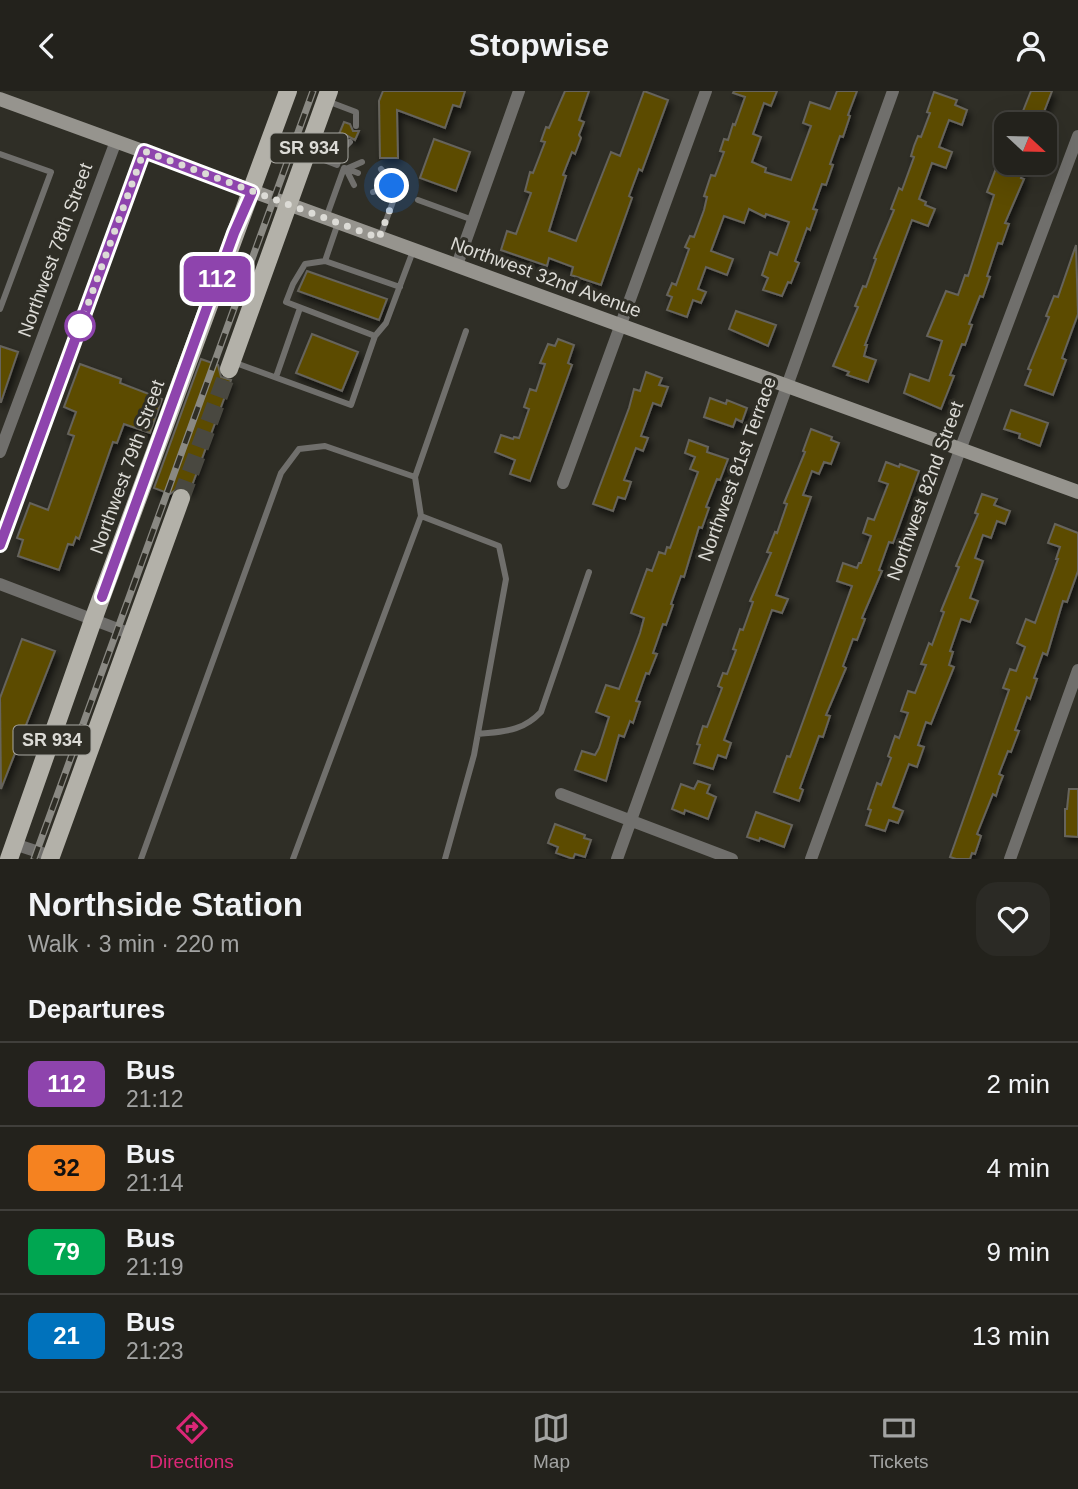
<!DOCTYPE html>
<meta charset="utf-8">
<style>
:root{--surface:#23221c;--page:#2b2a25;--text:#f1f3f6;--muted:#a3a4a3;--line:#403f3b;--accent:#db2777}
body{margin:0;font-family:Arial,sans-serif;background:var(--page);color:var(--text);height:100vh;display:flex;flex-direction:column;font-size:26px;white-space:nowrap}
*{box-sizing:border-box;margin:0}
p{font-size:23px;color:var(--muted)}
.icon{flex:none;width:38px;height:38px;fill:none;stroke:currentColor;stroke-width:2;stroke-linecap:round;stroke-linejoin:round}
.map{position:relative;height:768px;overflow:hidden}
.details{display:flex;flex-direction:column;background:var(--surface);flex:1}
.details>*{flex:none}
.badge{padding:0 14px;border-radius:10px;font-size:24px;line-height:46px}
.needle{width:46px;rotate:112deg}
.tools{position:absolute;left:994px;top:21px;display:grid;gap:14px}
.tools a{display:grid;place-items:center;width:63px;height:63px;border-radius:14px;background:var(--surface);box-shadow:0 7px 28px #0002,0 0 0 2px var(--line);font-size:35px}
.you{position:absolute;width:35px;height:35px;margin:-18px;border:5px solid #fff;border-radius:50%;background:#1a73e8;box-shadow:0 0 0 10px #1a73e833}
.map>.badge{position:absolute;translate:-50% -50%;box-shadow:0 0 0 4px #fff}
h2{padding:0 28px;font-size:26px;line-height:63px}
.round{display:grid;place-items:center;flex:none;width:74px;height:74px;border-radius:21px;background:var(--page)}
.summary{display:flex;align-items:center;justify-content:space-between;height:119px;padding:0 28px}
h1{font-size:33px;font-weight:600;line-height:52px}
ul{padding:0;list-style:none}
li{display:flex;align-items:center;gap:21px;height:84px;padding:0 28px;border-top:2px solid var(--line)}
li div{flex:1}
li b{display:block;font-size:26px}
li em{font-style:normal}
li .badge{min-width:77px;font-weight:700;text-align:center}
header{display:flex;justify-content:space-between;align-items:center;height:91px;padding:0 28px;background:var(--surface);font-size:32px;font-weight:600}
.tab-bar{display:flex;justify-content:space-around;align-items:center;height:98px;border-top:2px solid var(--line);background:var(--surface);font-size:19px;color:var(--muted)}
.tab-bar a{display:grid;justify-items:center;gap:4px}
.tab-bar .selected{color:var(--accent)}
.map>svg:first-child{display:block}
.building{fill:#5c4c04;stroke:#66645c;stroke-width:2;filter:url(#shadow)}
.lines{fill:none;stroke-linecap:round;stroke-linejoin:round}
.primary-tunnel{stroke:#494840;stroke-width:18;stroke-dasharray:18 9;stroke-linecap:butt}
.service{stroke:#706f6c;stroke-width:6}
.minor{stroke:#706f6c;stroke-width:12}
.secondary{stroke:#96948e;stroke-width:14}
.primary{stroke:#b3b1a9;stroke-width:18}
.rail-casing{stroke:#8a8983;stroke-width:7}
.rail{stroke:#2f2e26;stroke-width:4.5;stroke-dasharray:13;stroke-linecap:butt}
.line-casing{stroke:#fff;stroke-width:16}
.line{stroke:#8e44ad;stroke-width:10}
.walk{stroke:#dcdbd6;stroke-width:7;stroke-dasharray:0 12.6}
.stop-dot{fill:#fff;stroke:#8e44ad;stroke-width:3.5}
.labels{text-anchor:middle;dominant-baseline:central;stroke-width:6;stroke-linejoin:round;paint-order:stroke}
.shield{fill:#2f2e26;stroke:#a8a7a1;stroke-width:2}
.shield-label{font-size:18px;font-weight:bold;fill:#dcdbd6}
.street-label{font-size:19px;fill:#dcdbd6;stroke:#2f2e26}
</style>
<header><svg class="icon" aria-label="back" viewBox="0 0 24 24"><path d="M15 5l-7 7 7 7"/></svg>Stopwise<svg class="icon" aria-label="person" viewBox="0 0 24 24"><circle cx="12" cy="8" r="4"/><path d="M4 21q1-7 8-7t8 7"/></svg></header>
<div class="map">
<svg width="1078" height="768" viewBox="0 0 1078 768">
<defs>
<filter id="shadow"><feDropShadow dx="3" dy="5" stdDeviation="3.5" flood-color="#0009"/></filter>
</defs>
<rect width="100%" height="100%" fill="#2f2e26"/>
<path class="building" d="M383,0H465L460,16L453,14L445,37L397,19L398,67H380L379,10Z
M565,0H589L579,29L584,31L579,44L581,47L575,63L572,61L563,84L566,85L549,140L576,150L611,61L620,65L644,0L668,9L642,80L639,78L629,105L632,107L601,194L571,184L573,176L549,167L547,175L501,159L507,140L516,143L531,102L525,100L530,81L533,82L545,51L541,50L546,36L549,37Z
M734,0H777L771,15L764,12L753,43L761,46L752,71L766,77L765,81L791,89L811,35L803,32L810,11L830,18L837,0H857L848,24L850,25L843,46L840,45L830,73L833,74L826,94L822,93L813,118L817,119L810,139L807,137L795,170L799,172L791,192L788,191L782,205L763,199L768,187L762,184L770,161L777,164L789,131L766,123L765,126L749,118L744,132L724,125L711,160L733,168L727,184L706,176L698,198L706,201L701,212L693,209L687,226L667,219L672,206L667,204L672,192L676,194L689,158L685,156L690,145L694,146L704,119L707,106L704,105L711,84L715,85L724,61L720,60L724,48L728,49L733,33L735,34L745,6L733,2Z
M1031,0H1052L1042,26L1023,20Z
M934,1L957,9L955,14L967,19L962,34L949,29L939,56L952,61L946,77L932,72L919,108L926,111L925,114L935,118L928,135L912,129L865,254H867L864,265L876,269L868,291L847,284L849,281L833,275L858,216L855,215L863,195L866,196L876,168L874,167L894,119L891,118L899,97L902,99L914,66L911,65L914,55L918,45L921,46L930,22L927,21Z
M344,31L350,33L353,40H359L355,49L344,43H339Z
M434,48L470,61L456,100L420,87Z
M998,72H1026L1021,87L1024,88L1005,132L1009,133L1002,153L998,152L987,185L990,186L983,206L980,205L969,233L972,234L965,254L962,253L950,284L954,285L941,318L904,302L910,283L929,290L942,250L927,245L946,200L958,204L965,184L968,185L994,104L987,101Z
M1076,154L1078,223L1062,267L1066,269L1053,304L1025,294L1031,279L1028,278L1049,226L1046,225L1054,205L1058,206Z
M307,180L387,208L379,229L298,200Z
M736,220L776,234L768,255L729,238Z
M312,243L358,261L342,300L296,282Z
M558,248L574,254L568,272L572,274L530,390L510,383L515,369L495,361L501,344L513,348L514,346L519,347L529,318L524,316L530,298L536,300L545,273L540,272L548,253L555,255Z
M0,255L18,261L1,311H0Z
M201,268L218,274L221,286L231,289L190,400L180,396L170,403L154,397Z
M80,273L121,288L120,292L162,308L150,342L124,333L117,352L113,351L79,448L76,446L73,454L68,453L59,479L18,465L23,449L17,447L30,412L48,419L74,345L68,343L76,321L64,316Z
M646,281L662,287L659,294L668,296L661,315L653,312L641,345L648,347L643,360L636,357L624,389L631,391L628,400L625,408L618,406L613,420L593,413L629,317L634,298L640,300Z
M710,307L726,313L727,309L747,317L742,331L736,328L733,336L704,326Z
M1011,319L1048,332L1040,355L1019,347L1020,343L1004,338Z
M811,338L832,346L831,349L839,352L831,373L824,371L819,383L812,380L803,404L811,406L776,504L788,508L782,522L772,519L724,649L731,652L726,667L718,664L713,678L694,672L700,654L697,653L703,635L707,636L722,597L718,595L723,582L727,583L736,559L733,558L740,538L743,539L753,511L750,510L771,462L767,461L775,441L777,442L787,413L784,412L805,361L803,360Z
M689,349L708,356L707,361L728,368L720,389L717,388L706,416L709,417L702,437L699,436L684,486L681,485L671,513L673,514L666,534L663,533L653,562L657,563L649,583L646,582L636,610L640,611L633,632L630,630L624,646L619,644L606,690L575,679L582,660L595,664L599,657L609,626L596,621L606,594L619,598L640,542L644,527L631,522L647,478L652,480L659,461L665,463L667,456L670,457L698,381L690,378L695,366L685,362Z
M886,371L899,376L900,373L919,380L893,452L889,451L879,479L882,480L862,527L865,528L857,549L853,548L843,575L846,577L826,624L830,625L823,646L819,645L800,697L803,699L799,710L774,701L787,665L790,666L852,495L837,490L843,472L857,477L859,472H861L871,445L863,442L868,427L874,429L888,393L879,390Z
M982,403L997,408L994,414L1010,420L1005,433L997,430L991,447L983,444L975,467L983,470L970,507L978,510L970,531L961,528L950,560L953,561L949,574L954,576L931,633L926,631L918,654L924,656L917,676L909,673L893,716L903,720L898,732L889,729L885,740L866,734L871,719L868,718L877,692L881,694L891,667L888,665L895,645L899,647L908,622L901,620L908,600L915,602L926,574L921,573L929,552L932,554L944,521L941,520L959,476L956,475L978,423L975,422Z
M1055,433L1078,442V480L1067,511L1063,510L1047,564L1043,562L1034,587L1037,588L1030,608L1027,606L1015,639L1019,640L1011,661L1008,660L999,683L1003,685L999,695L996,705L993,703L977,743L981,745L975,763L972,762L970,768H956L950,766L1009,599L1003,597L1010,578L1016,580L1025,556L1017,552L1026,528L1035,532L1058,468H1056L1060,456L1048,452Z
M22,548L55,560L1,698L0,607Z
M698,690L710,694L707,702L716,706L708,728L685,719L684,723L672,718L681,693L694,698Z
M1069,698H1078V746L1065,745V718H1067Z
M756,721L792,734L784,756L760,747L759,750L747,746Z
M555,733L585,744L584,747L591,749L585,766L575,763L573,768L556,762L558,756L548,752Z"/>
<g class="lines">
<path class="primary-tunnel" d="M181,407L229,278"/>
<path class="service" d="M327,10L356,21V35
M342,48L343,58L350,51
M0,63L51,81L0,218
M309,63L337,74L343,58
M345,77L358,82
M354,94L346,78L362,71
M373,101L392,95L377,89
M418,109L473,129
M326,127L344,77
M380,146L398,97L392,95L381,78
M325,170L338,132
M400,196L325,170L305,173L293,193L286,211L375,245L386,232L413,160
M233,271L351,314L375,245
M276,286L300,217
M415,386L466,240
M421,425L499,455L506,488L474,664L445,768
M0,454L144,61
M478,643C504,640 522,641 541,621L589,481
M141,768L281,382L299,358L325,355L415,386L421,425L293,768"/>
<path class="minor" d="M457,174L519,0
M0,361L116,50
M563,392L706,0
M0,493L131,543
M561,703L732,768
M14,753L51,765
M617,768L893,0
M811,768L960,359L1078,45
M1010,768L1078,579"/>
<path class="secondary" d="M0,8L1078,401"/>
<path class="primary" d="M229,278L329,0
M9,768L93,529L288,0
M50,768L181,407"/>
<g class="rail-casing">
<path id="rail" d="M34,768L313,0"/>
</g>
<use href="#rail" class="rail"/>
</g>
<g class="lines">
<g class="line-casing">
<path id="line" d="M0,454L144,60L252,101L234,142L102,506"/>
</g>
<use href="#line" class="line"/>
<path class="walk" d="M80,235L144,60L379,147L398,97L392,95"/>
</g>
<circle class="stop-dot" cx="80" cy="235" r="14"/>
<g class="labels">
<g class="shield">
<rect x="270.5" y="42.5" width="77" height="29" rx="5"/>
<rect x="13.5" y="634.5" width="77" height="29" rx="5"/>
</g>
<g class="shield-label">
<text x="309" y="57">SR 934</text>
<text x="52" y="649">SR 934</text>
</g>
<g class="street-label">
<text transform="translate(55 159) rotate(-70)">Northwest 78th Street</text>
<text transform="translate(546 186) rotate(20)">Northwest 32nd Avenue</text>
<text transform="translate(127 376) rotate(-70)">Northwest 79th Street</text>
<text transform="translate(737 378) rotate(-70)">Northwest 81st Terrace</text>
<text transform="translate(925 400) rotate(-70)">Northwest 82nd Street</text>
</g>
</g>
</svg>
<div class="tools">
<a><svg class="needle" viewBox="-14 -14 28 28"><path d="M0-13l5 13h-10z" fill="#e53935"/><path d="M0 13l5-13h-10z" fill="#a3a4a3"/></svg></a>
</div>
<div class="you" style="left:392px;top:95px"></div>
<b class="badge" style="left:217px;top:188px;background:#8e44ad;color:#fff">112</b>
</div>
<section class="details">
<div class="summary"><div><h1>Northside Station</h1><p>Walk · 3 min · 220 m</p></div><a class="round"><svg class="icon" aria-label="heart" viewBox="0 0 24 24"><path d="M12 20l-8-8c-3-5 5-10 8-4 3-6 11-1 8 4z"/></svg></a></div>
<h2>Departures</h2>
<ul>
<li><span class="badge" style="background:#8e44ad;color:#fff">112</span><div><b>Bus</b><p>21:12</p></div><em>2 min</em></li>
<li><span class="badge" style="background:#f58220;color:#111">32</span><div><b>Bus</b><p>21:14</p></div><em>4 min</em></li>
<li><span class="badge" style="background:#00a651;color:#fff">79</span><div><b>Bus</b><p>21:19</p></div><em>9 min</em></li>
<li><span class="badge" style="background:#0072bc;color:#fff">21</span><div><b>Bus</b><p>21:23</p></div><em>13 min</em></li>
</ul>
</section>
<nav class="tab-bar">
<a class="selected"><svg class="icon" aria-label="directions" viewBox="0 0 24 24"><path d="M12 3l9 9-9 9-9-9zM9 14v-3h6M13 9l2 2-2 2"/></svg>Directions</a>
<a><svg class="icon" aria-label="map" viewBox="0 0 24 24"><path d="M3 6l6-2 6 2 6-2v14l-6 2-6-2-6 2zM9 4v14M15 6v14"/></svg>Map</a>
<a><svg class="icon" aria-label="tickets" viewBox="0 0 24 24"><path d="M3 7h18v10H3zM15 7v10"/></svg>Tickets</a>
</nav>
